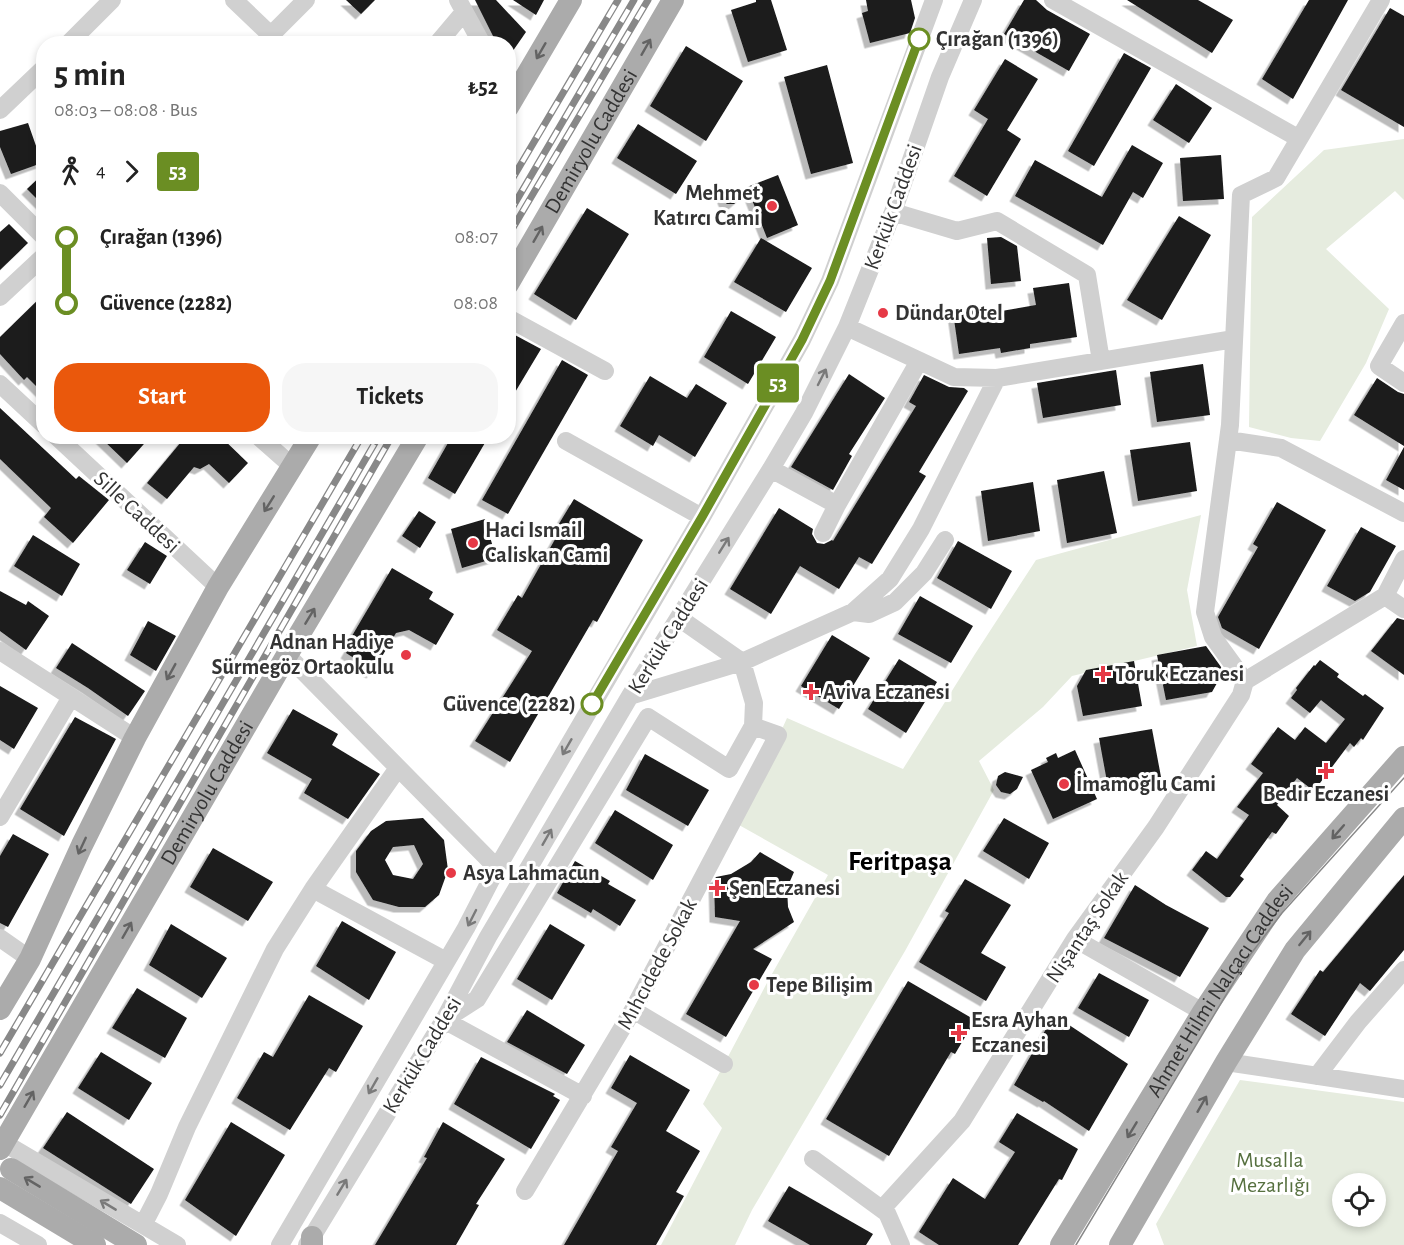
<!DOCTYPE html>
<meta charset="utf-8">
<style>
:root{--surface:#fff;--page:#f6f6f6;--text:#222;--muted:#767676;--accent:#ea580c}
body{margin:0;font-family:"Alegreya Sans",sans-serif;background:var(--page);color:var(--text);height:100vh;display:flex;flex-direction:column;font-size:22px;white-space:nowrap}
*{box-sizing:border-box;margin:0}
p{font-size:20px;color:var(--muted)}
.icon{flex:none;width:33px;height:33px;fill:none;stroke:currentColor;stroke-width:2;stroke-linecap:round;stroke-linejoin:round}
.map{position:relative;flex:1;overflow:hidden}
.panel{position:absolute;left:36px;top:36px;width:480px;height:408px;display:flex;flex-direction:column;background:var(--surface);border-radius:24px;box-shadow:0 3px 9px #0003}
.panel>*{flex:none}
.badge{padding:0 12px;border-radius:4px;font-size:21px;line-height:39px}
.buttons{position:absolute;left:1332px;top:1173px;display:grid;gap:12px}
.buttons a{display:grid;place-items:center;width:54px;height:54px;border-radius:50%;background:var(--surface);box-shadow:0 3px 9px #0003;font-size:30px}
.map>.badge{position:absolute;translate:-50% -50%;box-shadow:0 0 0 3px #fff}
.legs{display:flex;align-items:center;gap:9px;height:66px;padding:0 18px;font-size:20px}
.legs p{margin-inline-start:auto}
.overview{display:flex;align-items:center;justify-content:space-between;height:102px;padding:0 18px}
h1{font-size:33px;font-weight:700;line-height:45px}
.action{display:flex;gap:12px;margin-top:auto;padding:12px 18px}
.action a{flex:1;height:69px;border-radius:24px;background:var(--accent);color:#fff;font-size:24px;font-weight:700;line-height:69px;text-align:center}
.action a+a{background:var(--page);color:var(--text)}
ul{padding:0 18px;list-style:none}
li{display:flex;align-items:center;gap:21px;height:66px;font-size:22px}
li i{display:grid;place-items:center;width:9px;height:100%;margin:0 8px;background:currentColor}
li i::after{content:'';width:15px;height:15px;margin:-8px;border:4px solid;border-radius:50%;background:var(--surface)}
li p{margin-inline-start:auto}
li:first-child i{background:linear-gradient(#0000 50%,currentColor 0)}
li:last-child i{background:linear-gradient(currentColor 50%,#0000 0)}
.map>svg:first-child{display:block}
.green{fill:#e6ecdf;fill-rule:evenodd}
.building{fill:#1a1a1a;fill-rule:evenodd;filter:url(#shadow)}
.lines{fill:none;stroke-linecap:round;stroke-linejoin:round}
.minor{stroke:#d0d0d0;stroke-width:18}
.major{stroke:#ababab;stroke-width:22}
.tram{stroke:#888;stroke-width:1.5}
.rail-casing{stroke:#888;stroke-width:7}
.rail{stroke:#fff;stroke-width:4.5;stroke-dasharray:14;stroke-linecap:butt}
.oneway{stroke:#636363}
.oneway2{stroke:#7a7a7a}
.line-1-casing{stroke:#fff;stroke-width:14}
.line-1{stroke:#6b8e23;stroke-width:9}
.stop-1-dot{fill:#fff;stroke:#6b8e23;stroke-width:3}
.poi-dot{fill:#e63946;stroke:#fff;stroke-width:2}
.labels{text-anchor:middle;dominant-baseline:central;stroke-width:6;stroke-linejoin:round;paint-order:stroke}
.stop-label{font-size:22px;font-weight:bold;fill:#333;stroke:#fff;text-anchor:start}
.street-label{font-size:22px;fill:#333;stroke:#fff}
.poi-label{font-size:22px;font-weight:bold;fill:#333;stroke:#fff;text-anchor:start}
.park-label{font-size:22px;fill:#56703f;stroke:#fff}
.district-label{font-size:28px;font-weight:bold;fill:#000;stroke:#fff}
</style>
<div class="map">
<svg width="1404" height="1245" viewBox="0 0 1404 1245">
<defs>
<filter id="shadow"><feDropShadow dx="-5.5" dy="5.5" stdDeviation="0" flood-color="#0004"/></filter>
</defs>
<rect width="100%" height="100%" fill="#fff"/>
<path class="green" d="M1404,139V200L1395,191L1326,249L1389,309L1366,363L1320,441L1291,438L1249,427L1252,217L1324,150Z
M1201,515L1187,590L1197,646L1072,676L1043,707L979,761L994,790L905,951L752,1210L735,1245H661L722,1128L703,1104L768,981L828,875L739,825L787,718L903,769L975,654L1036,560Z
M1240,1080L1404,1102V1245H1164L1156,1224ZM1342,1184H1376V1216H1342Z"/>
<path class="building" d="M346,0H375L361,14Z
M475,0H496L526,32L508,58V44H497Z
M513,0H544L536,15Z
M756,0H771L787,50L748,62L731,10L756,2Z
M866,0H911L915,18L910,33L870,43L862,13L868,11Z
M1024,0H1036L1047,10L1090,34L1069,71L1004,34Z
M1127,0H1198L1233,20L1212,53Z
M1309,0H1348L1293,99L1262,79Z
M1390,8L1404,16V127L1341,90Z
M686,46L743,81L706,141L650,106Z
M1124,53L1151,68L1094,166L1068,151Z
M1005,59L1038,79L1007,130L1021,139L987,196L954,176L988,119L974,110Z
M827,65L853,163L811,174L784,77Z
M1176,84L1212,108L1189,143L1153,120Z
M28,123L42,163L11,174L0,147V131Z
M638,124L697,161L676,194L617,158Z
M1132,145L1163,163L1143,198L1133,192L1103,245L1015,196L1035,160L1102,197Z
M1221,155L1224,199L1183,201L1180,158Z
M44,173V206L27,189Z
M778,175L798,225L767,238L747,187Z
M727,188H734L744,195L734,204H727L724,201L722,195Z
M587,208L629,234L576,320L534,294Z
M1179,216L1211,235L1162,320L1127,300Z
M9,224L28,243L0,270V232Z
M1001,237L1017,246L1021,281L991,284L987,238Z
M761,238L812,268L786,312L734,282Z
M1069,283L1077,337L1030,344V348L1001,353L1000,348L959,354L953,312L983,307L984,314L1036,305L1033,288Z
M44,294V394L27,377L24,380L0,354V337Z
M731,311L776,337L748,384L704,357Z
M513,334L541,349L508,404V341Z
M562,360L588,375L508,514L482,500Z
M1203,364L1210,415L1157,422L1150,372Z
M1116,370L1121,405L1043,418L1037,383Z
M849,374L885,398L849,454L852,456L833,490L791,467Z
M924,375L949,387L964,388L968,391L919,472L926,476L872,564L859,557L839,589L800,566L771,614L730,589L779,508L813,529L812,534L817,543L824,544L832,540L833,541L916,406L909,402Z
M650,376L687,398L696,384L727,403L695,457L659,435L653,446L620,426Z
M1377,378L1398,392L1404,394V446L1354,415Z
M0,408L76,479L79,476L109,500L73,543L44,517L51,508L0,459Z
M99,436H151L127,463Z
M186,436H193L198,441L211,440L214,436H220L248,463L229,483L209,464L200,469L194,467L167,499L147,483Z
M452,436H489L455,494L428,478Z
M1190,442L1197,491L1138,501L1130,450Z
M1404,447V490L1386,480Z
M1104,471L1117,533L1067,543L1057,480Z
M1033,482L1040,531L988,541L981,491Z
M574,499L643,540L597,622L593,620L510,762L475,741L532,651L497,630L518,595L522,598L558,534L554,532Z
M1277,502L1326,530L1259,649L1222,628L1218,617L1258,547L1253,544Z
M419,511L436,522L420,548L402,536Z
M485,519L496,558L462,568L451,529Z
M1361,527L1396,546L1370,592L1355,601L1327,586Z
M33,535L80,564L62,596L14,566Z
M958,541L1012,571L991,609L937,578Z
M145,542L167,556L150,584L127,570Z
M392,568L433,592L429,599L454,614L436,645L409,630L396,633L372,673L360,666L362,663L346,653L352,643L349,641Z
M0,591L26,605L28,601L49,616L26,650L0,631Z
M920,596L973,626L951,663L898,634Z
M1397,618L1404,620V675L1371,651Z
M148,621L176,636L156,671L130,655Z
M832,635L870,658L839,709L801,686Z
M72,643L145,691L128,716L88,688L56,668Z
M1206,646L1221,667L1222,674L1212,692L1166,700L1157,655Z
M899,659L937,682L906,733L868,709Z
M1320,660L1339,674L1337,677L1363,696L1365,694L1384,708L1363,740L1361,738L1354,747L1350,743L1314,791L1297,778L1277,805L1289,816L1276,834L1272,832L1240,876L1244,879L1230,897H1226L1192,870L1206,851L1217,859L1249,815L1237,807L1263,773L1251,764L1278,727L1295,740L1305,727L1326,743L1345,719L1321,700L1310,713L1291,698L1297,690L1296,688L1314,665L1315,666Z
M1134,661L1142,706L1083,716L1077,686L1086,670Z
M0,686L38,708L14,749L0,740Z
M293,709L338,734L332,745L380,774L348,819L304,793L312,779L267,753Z
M75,717L116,739L64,836L20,809Z
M1152,729L1161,777L1108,787L1099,738Z
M1075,750L1097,799L1053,819L1031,770L1048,762L1046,758L1056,753L1058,758Z
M645,754L709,790L688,826L626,790Z
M1005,772L1023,777L1017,789L1010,794L1001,792L996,785L998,776Z
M615,810L673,845L653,880L595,843Z
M423,818L444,840L448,870L439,895L425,907H399L373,900L356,872V851L371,831L386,821ZM414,845L423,864L413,879L393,875L385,860L393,847Z
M1004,818L1049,843L1029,879L983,851Z
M13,834L49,854L8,927L0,923V856Z
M213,848L273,882L248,921L190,887Z
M760,852L794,872L787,888L788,907L794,922L753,949L772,959L726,1037L686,1014L740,921L715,917L714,880L716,877L731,874L751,862Z
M575,861L610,881L608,884L636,900L620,926L593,909L591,913L557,893Z
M1404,875V950L1370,991L1360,983L1325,1036L1291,1014L1320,970L1323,972Z
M965,879L1011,905L981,953L1006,967L986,1001L919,962L949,913L945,911Z
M1135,885L1166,905L1209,928L1180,977L1104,938Z
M342,921L396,952L369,1000L316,966Z
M171,924L227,958L202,998L149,965Z
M550,924L585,945L552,1000L517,979Z
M1099,973L1149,1000L1129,1037L1078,1008Z
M908,981L975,1020L955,1054L951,1052L889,1156L826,1119Z
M137,988L187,1018L165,1058L112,1028Z
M309,995L363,1026L336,1072L329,1068L290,1130L237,1098L264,1052L273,1057Z
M527,1010L585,1045L567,1074L507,1042Z
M1054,1015L1128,1064L1089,1131L1044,1101L1043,1102L1014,1085Z
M101,1052L152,1083L129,1120L78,1088Z
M630,1055L690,1090L666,1131L700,1151L676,1192L684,1196L656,1245H564L618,1151L611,1147L637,1103L611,1088Z
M481,1057L555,1094L553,1096L560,1100L531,1149L454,1104Z
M67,1112L154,1169L131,1204L43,1148Z
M1017,1113L1078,1149L1062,1180L1059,1179L1018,1245H939L919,1232L953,1178L985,1199L1015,1152L999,1142Z
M231,1122L285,1155L236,1236L185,1200Z
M443,1122L505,1159L476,1204L479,1205L456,1245H375L427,1158L424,1157Z
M789,1186L873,1234L866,1245H810L768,1221Z"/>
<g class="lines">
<path class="minor" d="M234,0L280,44
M458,0L482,44
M1053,0L1298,138
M68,44L112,0
M262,44L306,0
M437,44L464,12
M0,110L44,68
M0,193L44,237
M893,212L957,231L997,221L1087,275L1101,361
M0,297L44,256
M508,318L605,371
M1404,323L1379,366L1404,383
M847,327L954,377L997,378
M0,384L44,425
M56,436L218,587
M258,436L292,466
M1228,440L1281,448L1404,513
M566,441L702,517
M771,469L837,505
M823,533L837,505L919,361
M1385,596L1404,609
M853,612L869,614L895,602L924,573L945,540
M0,651L135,738
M287,655L497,868
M1245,681L1385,596L1404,559
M630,696L742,662L853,612L890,579L921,529L997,378L1234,339
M0,817L71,697
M313,889L446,961
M0,938L30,959
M1075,939L1203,1012
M633,1010L724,1064
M1226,1062L1404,1089
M1317,1076L1358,1022L1404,970
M583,1096L444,1020L477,999L648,717L729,769L753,726L754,703L742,662L679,618
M4,1143L177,1245
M813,1159L887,1213L901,1245
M525,1191L633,1010L778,735L753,726
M882,1209L962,1121L1075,939L1156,827L1241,695L1245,681L1213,637L1205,612L1230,425L1241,195L1276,178L1381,0
M0,1223L38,1245
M143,1225L159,1194L187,1127L275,949L313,889L398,768
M280,1245L466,928L497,868L702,517L802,340L830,281L934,0
M307,1245L444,1020L488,937L630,696L771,469L804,413L847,327L893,212L940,77L973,0"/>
<g class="major">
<path d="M508,107L571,0"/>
<path id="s1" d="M508,284L673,0"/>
<path d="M0,1009L30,959L82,845L135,738L218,587L311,436"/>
<path id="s2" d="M0,1149L287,655L418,436"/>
<path d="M11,1169L136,1245"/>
<path d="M0,1188L95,1245"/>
<path d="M312,1245V1237"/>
<path id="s3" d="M1061,1245L1203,1012L1277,901L1404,757"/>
<path d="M1120,1245L1226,1062L1295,950L1404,818"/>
</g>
<path class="tram" d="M1076,1245L1250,955L1282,913L1404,778"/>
<g class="rail-casing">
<path id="rail" d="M508,186L618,0
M508,215L634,0
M508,236L648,0
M0,1053L362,436
M0,1085L379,436
M0,1115L392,436"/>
</g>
<use href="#rail" class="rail"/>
</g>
<defs><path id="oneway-shaft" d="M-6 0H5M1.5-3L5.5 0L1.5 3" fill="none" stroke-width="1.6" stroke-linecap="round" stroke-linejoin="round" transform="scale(1.5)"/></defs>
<g class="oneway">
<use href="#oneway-shaft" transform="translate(646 47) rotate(-60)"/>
<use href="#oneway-shaft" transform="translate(541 51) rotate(120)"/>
<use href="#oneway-shaft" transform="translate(538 234) rotate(-60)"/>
<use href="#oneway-shaft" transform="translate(269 504) rotate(122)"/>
<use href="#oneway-shaft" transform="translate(310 616) rotate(-59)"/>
<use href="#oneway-shaft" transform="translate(171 672) rotate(119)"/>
<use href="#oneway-shaft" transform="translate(1338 832) rotate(131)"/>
<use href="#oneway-shaft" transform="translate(82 846) rotate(115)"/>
<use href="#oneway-shaft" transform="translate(127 930) rotate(-60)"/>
<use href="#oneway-shaft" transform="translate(1305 938) rotate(-51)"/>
<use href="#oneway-shaft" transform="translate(29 1099) rotate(-60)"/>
<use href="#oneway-shaft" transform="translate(1202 1104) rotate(-60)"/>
<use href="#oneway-shaft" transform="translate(1132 1130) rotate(121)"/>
<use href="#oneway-shaft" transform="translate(32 1182) rotate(-149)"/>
</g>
<g class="oneway2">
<use href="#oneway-shaft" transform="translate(822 377) rotate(-63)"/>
<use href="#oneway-shaft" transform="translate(724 545) rotate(-58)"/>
<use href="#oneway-shaft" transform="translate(567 747) rotate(120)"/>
<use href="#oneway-shaft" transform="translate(547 837) rotate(-60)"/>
<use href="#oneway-shaft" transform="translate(472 918) rotate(117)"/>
<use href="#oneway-shaft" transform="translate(373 1086) rotate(120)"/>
<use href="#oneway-shaft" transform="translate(342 1187) rotate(-59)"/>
<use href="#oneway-shaft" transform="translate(108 1205) rotate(-149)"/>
</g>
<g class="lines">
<g class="line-1-casing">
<path id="line-1" d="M592,704L702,517L802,340L830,281L919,39"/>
</g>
<use href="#line-1" class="line-1"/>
</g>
<g class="stop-1-dot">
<circle cx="919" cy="39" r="10"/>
<circle cx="592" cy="704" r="10"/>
</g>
<g class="poi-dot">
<circle cx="772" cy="206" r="6"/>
<circle cx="883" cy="313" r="6"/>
<circle cx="473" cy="543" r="6"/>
<circle cx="406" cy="655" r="6"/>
<path d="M1100 665h6v6h6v6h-6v6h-6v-6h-6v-6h6z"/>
<path d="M808 683h6v6h6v6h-6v6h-6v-6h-6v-6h6z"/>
<path d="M1323 762h6v6h6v6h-6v6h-6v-6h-6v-6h6z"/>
<circle cx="1064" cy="784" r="6"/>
<circle cx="451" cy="873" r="6"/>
<path d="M714 879h6v6h6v6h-6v6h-6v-6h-6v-6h6z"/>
<circle cx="754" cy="985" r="6"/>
<path d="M956 1024h6v6h6v6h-6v6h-6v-6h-6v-6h6z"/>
</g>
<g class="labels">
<g class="stop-label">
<text x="936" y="39">Çırağan (1396)</text>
<text x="576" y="704" text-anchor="end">Güvence (2282)</text>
</g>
<g class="street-label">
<text stroke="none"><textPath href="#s1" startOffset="165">Demiryolu Caddesi</textPath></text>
<text transform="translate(893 207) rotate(-70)">Kerkük Caddesi</text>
<text transform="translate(137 512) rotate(43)">Sille Caddesi</text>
<text transform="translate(668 636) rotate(-58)">Kerkük Caddesi</text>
<text stroke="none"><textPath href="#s2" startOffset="412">Demiryolu Caddesi</textPath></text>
<text transform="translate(1087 927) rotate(-56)">Nişantaş Sokak</text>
<text transform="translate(657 964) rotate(-62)">Mıhcıdede Sokak</text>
<text stroke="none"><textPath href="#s3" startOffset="300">Ahmet Hilmi Nalçacı Caddesi</textPath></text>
<text transform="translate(422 1055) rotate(-59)">Kerkük Caddesi</text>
</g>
<g class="poi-label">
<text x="760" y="193" text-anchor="end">Mehmet<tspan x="760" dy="25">Katırcı Cami</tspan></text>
<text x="895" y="313">Dündar Otel</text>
<text x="485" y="530">Haci Ismail<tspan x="485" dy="25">Caliskan Cami</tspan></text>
<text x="394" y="642" text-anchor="end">Adnan Hadiye<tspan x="394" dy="25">Sürmegöz Ortaokulu</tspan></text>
<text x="1115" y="674">Toruk Eczanesi</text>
<text x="823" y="692">Aviva Eczanesi</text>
<text x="1076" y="784">İmamoğlu Cami</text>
<text x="1326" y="794" text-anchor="middle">Bedir Eczanesi</text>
<text x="463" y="873">Asya Lahmacun</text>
<text x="729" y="888">Şen Eczanesi</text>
<text x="766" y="985">Tepe Bilişim</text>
<text x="971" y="1020">Esra Ayhan<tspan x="971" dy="25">Eczanesi</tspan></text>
</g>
<g class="park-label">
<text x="1270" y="1160">Musalla<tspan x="1270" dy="25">Mezarlığı</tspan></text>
</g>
<g class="district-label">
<text x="900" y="862">Feritpaşa</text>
</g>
</g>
</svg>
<div class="buttons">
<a><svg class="icon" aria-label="locate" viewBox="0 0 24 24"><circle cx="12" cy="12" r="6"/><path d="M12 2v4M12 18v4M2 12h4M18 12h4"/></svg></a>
</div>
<b class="badge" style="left:778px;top:383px;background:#6b8e23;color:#fff">53</b>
<section class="panel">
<div class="overview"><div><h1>5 min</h1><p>08:03 – 08:08 · Bus</p></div><b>₺52</b></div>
<div class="legs"><svg class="icon" aria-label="walk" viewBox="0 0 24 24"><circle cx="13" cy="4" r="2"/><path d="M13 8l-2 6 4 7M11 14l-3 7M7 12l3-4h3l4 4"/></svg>4<svg class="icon" aria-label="forward" viewBox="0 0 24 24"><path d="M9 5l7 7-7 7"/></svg><b class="badge" style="background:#6b8e23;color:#fff">53</b></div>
<ul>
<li><i style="color:#6b8e23"></i><b>Çırağan (1396)</b><p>08:07</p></li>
<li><i style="color:#6b8e23"></i><b>Güvence (2282)</b><p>08:08</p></li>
</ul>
<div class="action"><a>Start</a><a>Tickets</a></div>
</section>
</div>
